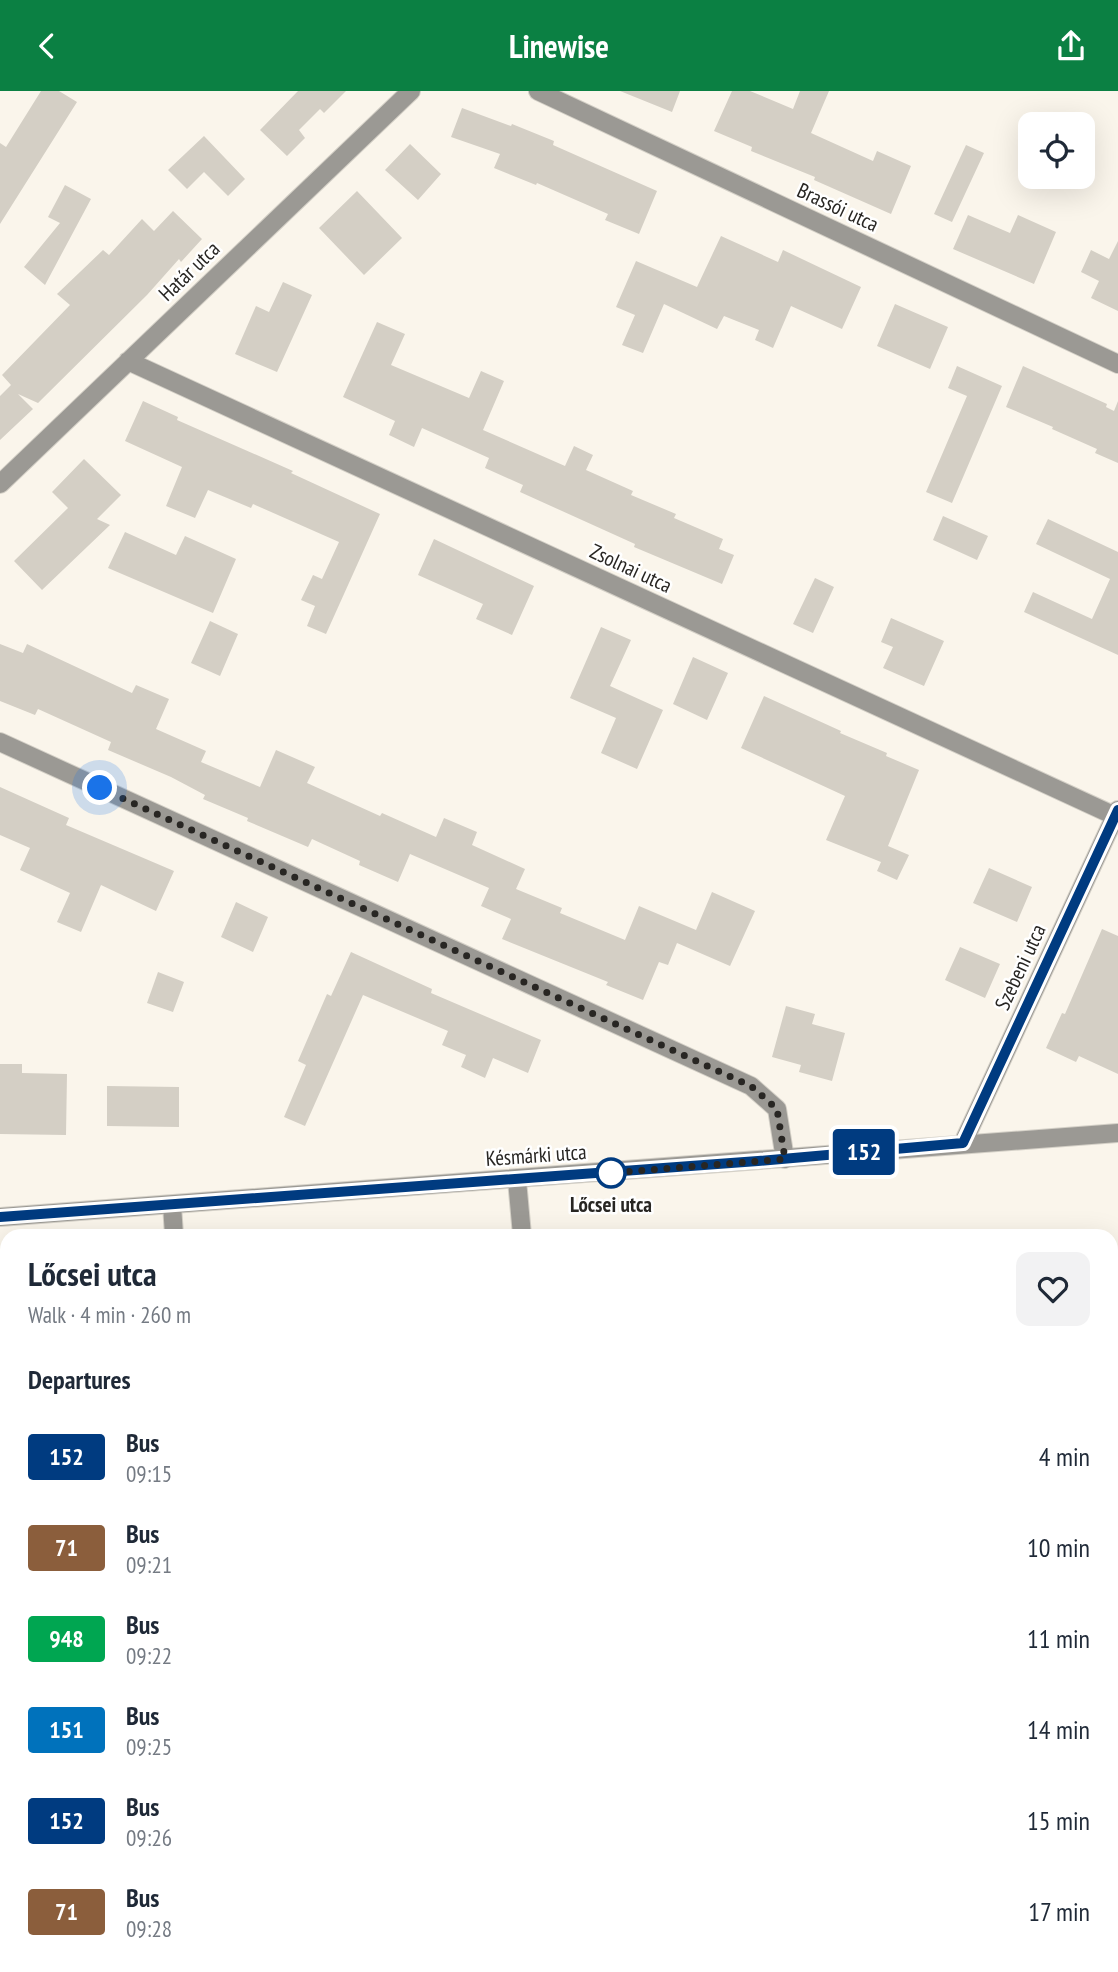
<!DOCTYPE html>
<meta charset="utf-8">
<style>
:root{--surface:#fff;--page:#f2f2f3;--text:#1f2937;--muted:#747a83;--accent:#0b8043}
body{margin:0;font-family:"PT Sans Narrow",sans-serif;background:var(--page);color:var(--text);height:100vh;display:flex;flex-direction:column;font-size:26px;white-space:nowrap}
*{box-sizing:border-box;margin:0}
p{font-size:23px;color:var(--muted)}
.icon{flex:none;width:38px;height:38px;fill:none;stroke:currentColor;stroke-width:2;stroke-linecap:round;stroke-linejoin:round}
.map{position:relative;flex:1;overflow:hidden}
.drawer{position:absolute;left:0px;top:1138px;width:1118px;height:744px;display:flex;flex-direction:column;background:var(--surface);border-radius:21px 21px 0 0;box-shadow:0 7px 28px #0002}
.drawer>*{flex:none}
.badge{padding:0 14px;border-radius:5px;font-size:24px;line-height:46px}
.tools{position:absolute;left:1018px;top:21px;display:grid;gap:14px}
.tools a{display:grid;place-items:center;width:77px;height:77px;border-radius:14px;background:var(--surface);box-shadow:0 7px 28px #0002;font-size:35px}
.you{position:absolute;width:35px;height:35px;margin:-18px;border:5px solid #fff;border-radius:50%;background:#1a73e8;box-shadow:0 0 0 10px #1a73e833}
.map>.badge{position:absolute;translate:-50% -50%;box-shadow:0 0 0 4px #fff}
h2{padding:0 28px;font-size:26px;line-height:63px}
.round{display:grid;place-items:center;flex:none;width:74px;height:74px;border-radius:14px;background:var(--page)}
.headline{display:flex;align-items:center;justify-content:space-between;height:119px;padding:0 28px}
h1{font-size:33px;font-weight:800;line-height:52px}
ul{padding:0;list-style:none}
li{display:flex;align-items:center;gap:21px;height:91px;padding:0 28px}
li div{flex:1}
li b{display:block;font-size:26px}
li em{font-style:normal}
li .badge{min-width:77px;font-weight:700;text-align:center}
header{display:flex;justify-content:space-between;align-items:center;height:91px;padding:0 28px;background:var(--accent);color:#fff;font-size:32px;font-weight:800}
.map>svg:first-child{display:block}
.green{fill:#e7cb90}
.building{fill:#d4cfc5}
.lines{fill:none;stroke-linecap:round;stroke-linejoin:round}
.minor-casing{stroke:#d4d0c7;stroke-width:20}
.tertiary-casing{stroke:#d4d0c7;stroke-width:20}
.path{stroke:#9c9992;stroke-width:4.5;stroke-dasharray:2 5;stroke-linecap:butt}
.minor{stroke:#9b9994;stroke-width:18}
.tertiary{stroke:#9b9994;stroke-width:18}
.line-casing{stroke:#fff;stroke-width:16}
.line{stroke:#003b80;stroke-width:10}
.walk{stroke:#282623;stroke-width:7;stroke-dasharray:0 12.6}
.stop-dot{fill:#fff;stroke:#003b80;stroke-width:3.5}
.labels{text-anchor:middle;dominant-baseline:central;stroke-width:5;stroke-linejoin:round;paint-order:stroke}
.street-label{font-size:21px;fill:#282623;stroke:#fff}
.stop-label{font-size:21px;font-weight:bold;fill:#282623;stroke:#fff}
</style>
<header><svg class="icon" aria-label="back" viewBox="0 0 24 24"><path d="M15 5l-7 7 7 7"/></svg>Linewise<svg class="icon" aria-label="share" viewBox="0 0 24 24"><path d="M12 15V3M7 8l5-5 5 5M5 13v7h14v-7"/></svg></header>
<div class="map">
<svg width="1118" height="1881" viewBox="0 0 1118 1881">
<rect width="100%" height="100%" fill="#faf5eb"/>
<path class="green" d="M1118,1518V1881H0V1630L7,1629V1874H1111V1519Z"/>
<path class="building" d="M41,0H59L77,11L0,133V52L6,56Z
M298,0H346L324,22L320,18L299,39L305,47L287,65L260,39Z
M620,0H680L672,21Z
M732,0H750L793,18L800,0H829L811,42L873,70L877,60L911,75L891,123L814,89L815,86L751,60L752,56L714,40Z
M462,17L511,35L512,33L554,50L553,54L657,100L639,143L605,129L608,123L537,92L536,94L494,77L500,63L451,46Z
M204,45L245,88L228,105L204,81L187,98L168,79Z
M410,53L441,83L418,109L385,79Z
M966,54L984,62L952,131L934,123Z
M65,94L91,108L45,194L24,176L60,132L48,126Z
M357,100L402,147L364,184L319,137Z
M173,120L202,148L181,171L179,168L147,204L38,312L18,303L33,318L0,349V305L11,294L2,284L70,214L57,203L103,159L109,164L142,128L154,140Z
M968,124L1010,142L1018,124L1056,141L1034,193L953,158Z
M721,145L778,171L783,159L861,196L842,238L791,215L773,257L755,249L759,239L724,225L717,238L664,213L643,262L622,254L635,224L616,216L636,170L697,196Z
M1118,150V220L1091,207L1099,190L1081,181L1091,159L1109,168Z
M283,191L312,204L277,281L235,263L256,215L269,221Z
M895,213L948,236L930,278L877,255Z
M377,231L405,243L391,274L469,307L481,280L504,290L483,339L565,375L574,355L593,364L586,379L633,400L631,404L676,423L674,427L723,448L719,458L734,464L722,493L634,456L635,453L520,401L523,394L485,377L489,367L422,337L414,356L389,344L395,330L343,306Z
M957,275L1002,295L952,412L926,401L967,305L948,297Z
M1023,275L1107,313L1106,316L1114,320L1118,310V372L1095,362L1097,358L1052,338L1053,336L1006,316Z
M143,310L178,326L177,329L293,380L291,382L380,423L326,543L307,535L315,515L301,509L313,484L322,488L339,451L253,413L251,417L208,399L195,427L166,415L182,376L125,350Z
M84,368L121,404L97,428L110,434L42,499L14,470L68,417L52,401Z
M943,425L988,445L977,469L933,449Z
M1048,428L1118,461V564L1024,521L1033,501L1092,528L1110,488L1036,453Z
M125,441L176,464L185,445L236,468L213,522L108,477Z
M434,448L534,495L512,544L476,528L483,513L418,484Z
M815,487L834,496L813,542L793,533Z
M891,527L944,550L924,595L883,577L893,556L881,551Z
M210,530L238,543L220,585L191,572Z
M601,536L631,549L610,595L663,619L637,678L601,662L616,627L570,607Z
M0,553L23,562L27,553L132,602L136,594L169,608L156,638L206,660L201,671L260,696L276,659L315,676L307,692L380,725L382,722L436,746L444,727L477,741L472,754L525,778L516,798L562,817L560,822L625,849L639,815L696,839L712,801L755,820L730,875L677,852L668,874L659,871L643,909L606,894L608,891L502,848L511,828L481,815L489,797L410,763L398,791L359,774L360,770L312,748L308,756L247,730L248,727L203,708L205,704L171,686L108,659L111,651L38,618L35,624L0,610Z
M693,566L728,582L707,629L673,613Z
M764,605L841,640L840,642L887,662L886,665L919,679L888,755L909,764L897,789L877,780L881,771L826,749L845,705L741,657Z
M0,696L69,727L66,734L174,780L156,820L101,794L81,841L57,831L70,802L20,779L30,757L0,744Z
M989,777L1032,796L1017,831L973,812Z
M236,811L268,826L253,861L221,846Z
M1102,838L1118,845V983L1079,965L1076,971L1046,957L1062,922L1065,923Z
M960,856L1000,873L985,907L945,889Z
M351,861L432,898L431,902L541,949L528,982L493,967L485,987L461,976L466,964L442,954L448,940L363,904L305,1035L284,1026L306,974L298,970L327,903L331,905Z
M158,881L184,891L173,921L147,912Z
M786,915L815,923L812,933L845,942L832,990L799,981L801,974L772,966Z
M0,973H22V982L67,983L66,1044L0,1043Z
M107,995L179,996V1036L107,1035Z"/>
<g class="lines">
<g class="minor-casing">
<path id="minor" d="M538,0L1118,273
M128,270L1115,725
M0,393L411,0
M0,651L751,995L777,1018L785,1068
M517,1089L522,1144
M172,1114L174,1144
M1111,1512H1118
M0,1575L7,1574"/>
</g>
<g class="tertiary-casing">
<path id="tertiary" d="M963,1052L1118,719
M0,1126L1118,1042"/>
</g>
<path class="path" d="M1111,1700L1118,1699
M0,1841L7,1840
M1111,1849L1118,1848
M462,1881L517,1874"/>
<use href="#minor" class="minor"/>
<use href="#tertiary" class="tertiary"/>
</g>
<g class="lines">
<g class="line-casing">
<path id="line" d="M0,1126L758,1070L963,1052L1118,719"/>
</g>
<use href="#line" class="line"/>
<path class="walk" d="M100,697L751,995L777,1018L785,1068L611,1082"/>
</g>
<circle class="stop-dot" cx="611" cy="1082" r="14"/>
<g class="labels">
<g class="street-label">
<text transform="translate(838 116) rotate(25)">Brassói utca</text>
<text transform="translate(189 180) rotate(-44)">Határ utca</text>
<text transform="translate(631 477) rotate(25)">Zsolnai utca</text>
<text transform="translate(1020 876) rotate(-65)">Szebeni utca</text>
<text transform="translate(536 1064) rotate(-4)">Késmárki utca</text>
</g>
<g class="stop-label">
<text x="611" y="1113">Lőcsei utca</text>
</g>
</g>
</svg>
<div class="tools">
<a><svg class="icon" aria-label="locate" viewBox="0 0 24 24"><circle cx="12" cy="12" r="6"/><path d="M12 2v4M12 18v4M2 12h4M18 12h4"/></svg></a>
</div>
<div class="you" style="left:100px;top:697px"></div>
<b class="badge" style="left:864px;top:1061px;background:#003b80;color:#fff">152</b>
<section class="drawer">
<div class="headline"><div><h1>Lőcsei utca</h1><p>Walk · 4 min · 260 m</p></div><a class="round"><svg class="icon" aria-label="heart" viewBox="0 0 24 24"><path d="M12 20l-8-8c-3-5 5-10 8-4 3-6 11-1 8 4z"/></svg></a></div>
<h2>Departures</h2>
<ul>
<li><span class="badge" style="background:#003b80;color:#fff">152</span><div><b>Bus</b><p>09:15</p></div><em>4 min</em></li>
<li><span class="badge" style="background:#8b5e3c;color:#fff">71</span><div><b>Bus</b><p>09:21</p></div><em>10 min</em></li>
<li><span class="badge" style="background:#00a651;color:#fff">948</span><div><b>Bus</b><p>09:22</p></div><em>11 min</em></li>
<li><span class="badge" style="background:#0072bc;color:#fff">151</span><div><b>Bus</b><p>09:25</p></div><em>14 min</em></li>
<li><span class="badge" style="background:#003b80;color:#fff">152</span><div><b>Bus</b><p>09:26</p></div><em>15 min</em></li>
<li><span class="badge" style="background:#8b5e3c;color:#fff">71</span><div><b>Bus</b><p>09:28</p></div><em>17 min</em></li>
</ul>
</section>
</div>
